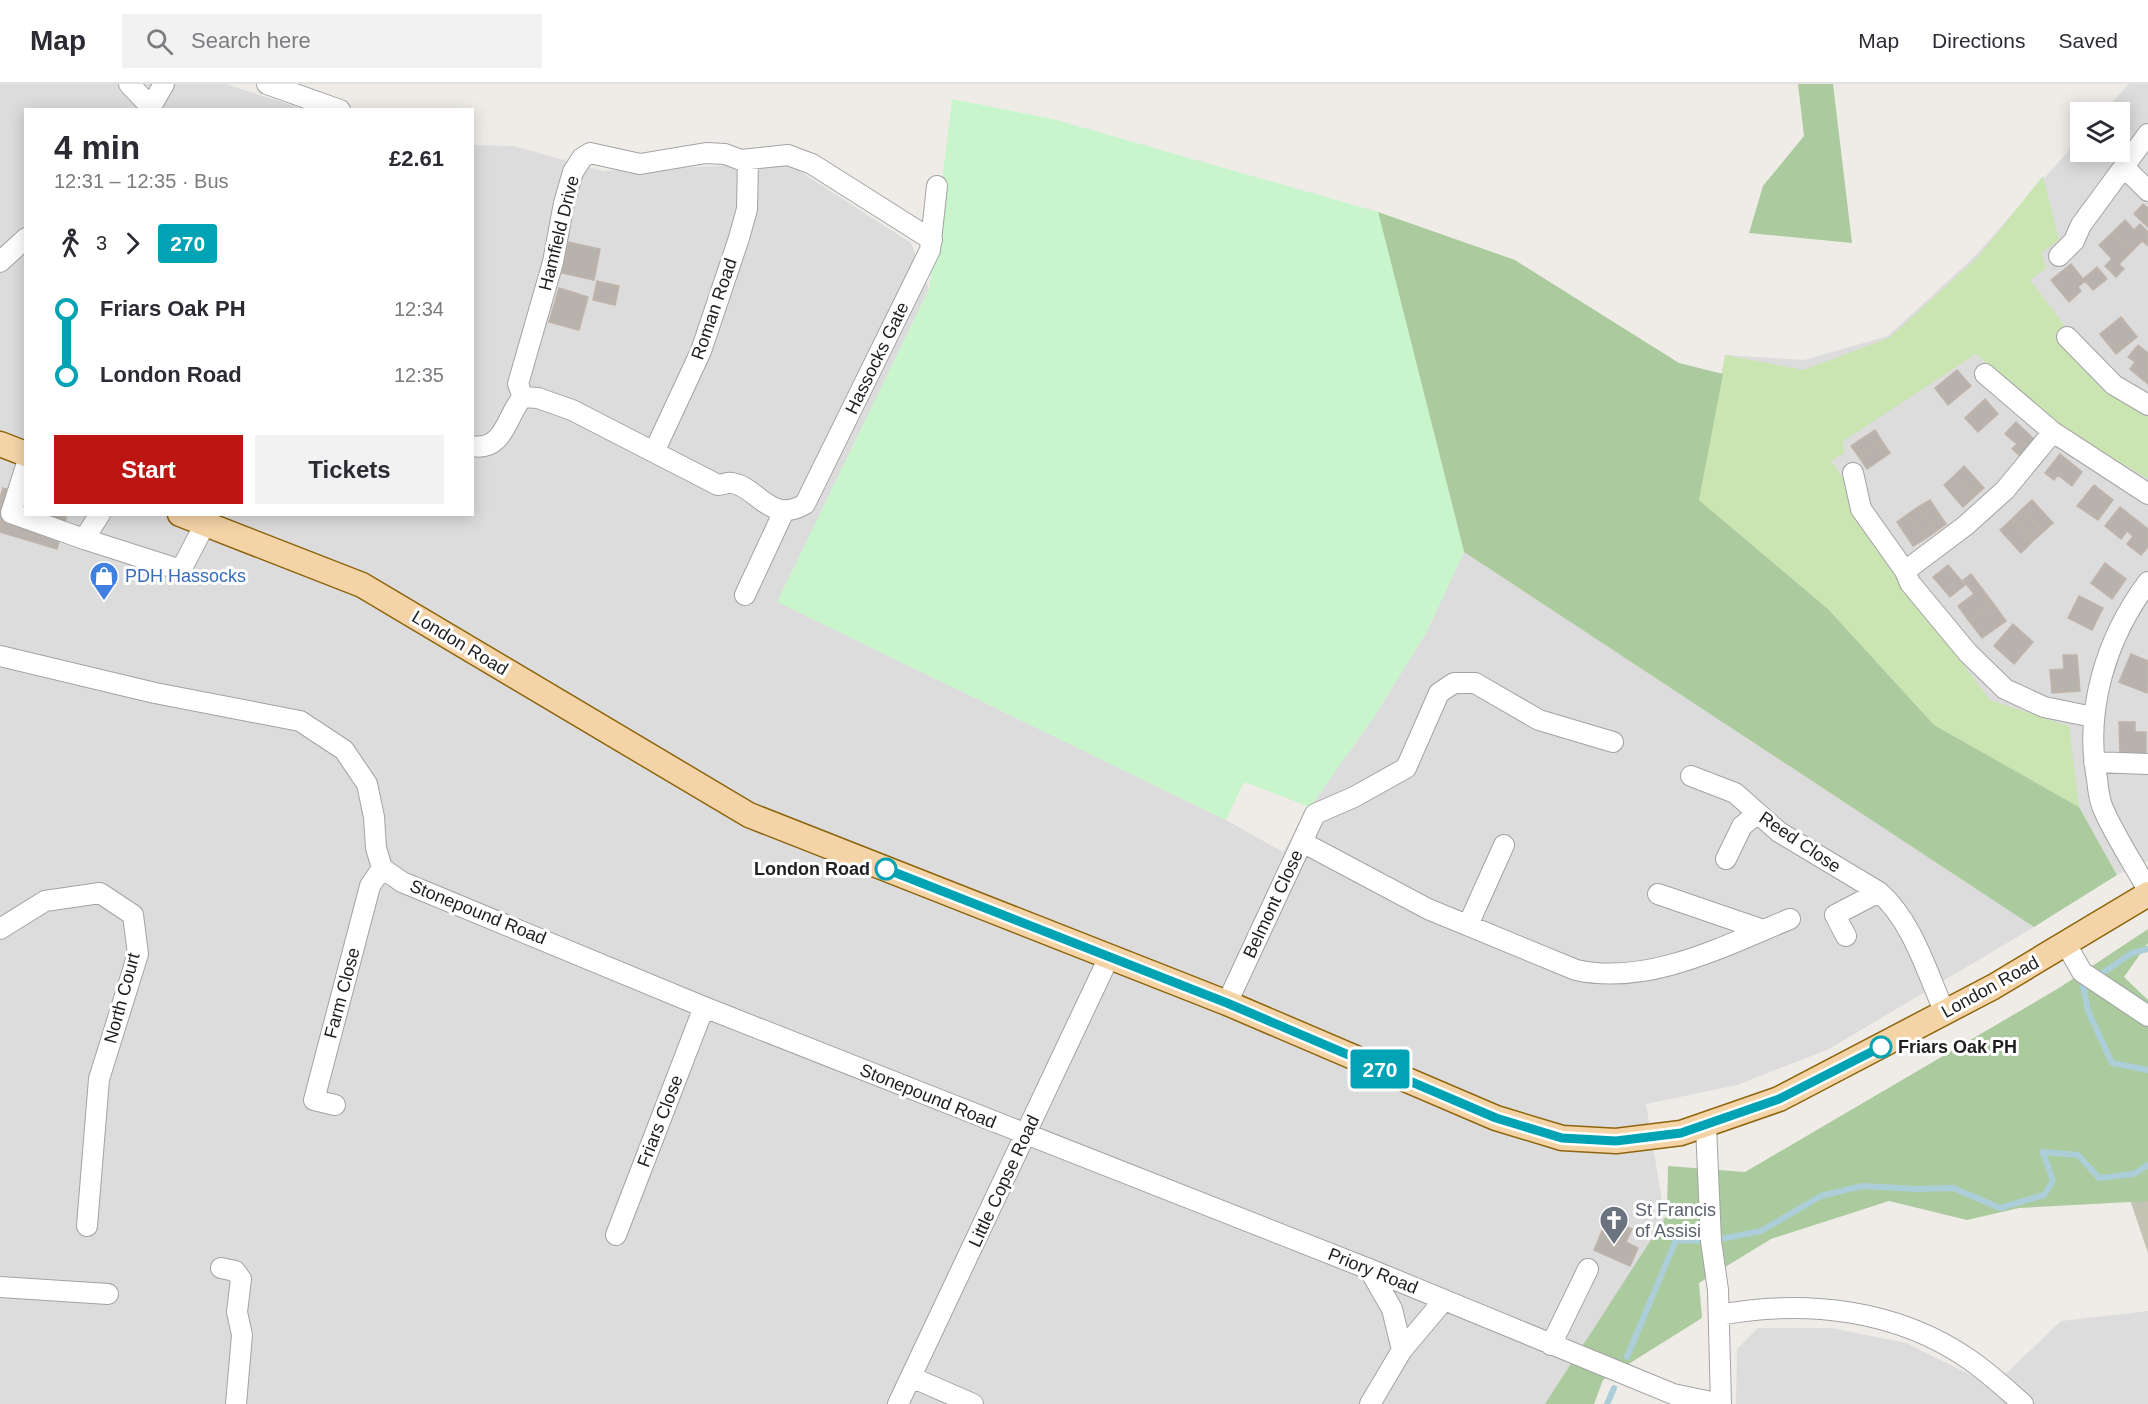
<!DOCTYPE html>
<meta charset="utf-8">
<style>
:root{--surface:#fff;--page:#f2f2f3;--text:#2b2b33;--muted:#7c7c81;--line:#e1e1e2;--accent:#bd1512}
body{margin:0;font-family:Helvetica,sans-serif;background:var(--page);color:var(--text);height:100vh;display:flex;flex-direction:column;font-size:22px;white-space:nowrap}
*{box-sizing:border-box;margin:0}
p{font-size:20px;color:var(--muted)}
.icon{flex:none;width:33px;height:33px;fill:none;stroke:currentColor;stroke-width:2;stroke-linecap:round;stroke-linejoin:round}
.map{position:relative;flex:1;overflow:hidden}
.sheet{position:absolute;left:24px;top:24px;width:450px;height:408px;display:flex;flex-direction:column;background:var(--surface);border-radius:0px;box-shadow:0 3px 15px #0003}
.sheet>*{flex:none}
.badge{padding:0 12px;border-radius:4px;font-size:21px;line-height:39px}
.tools{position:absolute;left:2070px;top:18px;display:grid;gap:12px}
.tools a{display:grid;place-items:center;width:60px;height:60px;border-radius:0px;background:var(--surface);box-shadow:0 3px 15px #0003;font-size:30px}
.map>.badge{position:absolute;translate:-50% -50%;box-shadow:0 0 0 3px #fff}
.legs{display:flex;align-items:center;gap:9px;height:66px;padding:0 30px;font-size:20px}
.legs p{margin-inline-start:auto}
.summary{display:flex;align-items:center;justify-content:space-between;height:102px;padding:0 30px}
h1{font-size:33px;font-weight:600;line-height:45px}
.primary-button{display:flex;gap:12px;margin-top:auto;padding:12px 30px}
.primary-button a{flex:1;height:69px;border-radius:0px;background:var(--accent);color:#fff;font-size:24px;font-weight:600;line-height:69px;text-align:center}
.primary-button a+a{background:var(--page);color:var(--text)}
ul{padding:0 30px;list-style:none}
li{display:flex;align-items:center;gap:21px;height:66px;font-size:22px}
li i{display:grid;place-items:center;width:9px;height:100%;margin:0 8px;background:currentColor}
li i::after{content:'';width:15px;height:15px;margin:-8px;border:4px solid;border-radius:50%;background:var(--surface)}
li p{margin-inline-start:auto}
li:first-child i{background:linear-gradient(#0000 50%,currentColor 0)}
li:last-child i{background:linear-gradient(currentColor 50%,#0000 0)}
header{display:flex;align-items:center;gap:36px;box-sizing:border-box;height:84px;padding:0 30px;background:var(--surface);border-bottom:2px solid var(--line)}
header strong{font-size:28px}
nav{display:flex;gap:33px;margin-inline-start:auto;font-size:21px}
.search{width:420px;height:54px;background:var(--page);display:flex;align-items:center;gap:15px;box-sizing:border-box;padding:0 21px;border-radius:0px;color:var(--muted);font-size:22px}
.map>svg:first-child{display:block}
.residential{fill:#dddcdc}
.construction{fill:#c3c3b3}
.grass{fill:#cae5b1}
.forest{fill:#abcb9f}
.park{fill:#c8f5cc}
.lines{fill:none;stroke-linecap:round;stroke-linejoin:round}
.stream{stroke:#abced9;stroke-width:6}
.building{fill:#b8b2ac;stroke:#c0b4aa;stroke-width:1.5}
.minor-casing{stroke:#a3a3a3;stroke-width:22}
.major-casing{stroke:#8e650d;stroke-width:27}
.minor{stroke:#fff;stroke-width:20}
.major{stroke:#f4d4a7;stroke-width:24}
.line-1-casing{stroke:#fff;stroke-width:14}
.line-1{stroke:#00a3b4;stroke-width:9}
.stop-1-dot{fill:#fff;stroke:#00a3b4;stroke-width:3}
.labels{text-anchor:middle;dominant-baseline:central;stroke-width:6;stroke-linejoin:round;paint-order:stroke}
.street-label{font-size:18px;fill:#1f1f1f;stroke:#fff}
.shop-label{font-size:18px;fill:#366cbe;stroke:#fff;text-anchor:start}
.stop-label{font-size:18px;font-weight:bold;fill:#1f1f1f;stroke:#fff;text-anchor:end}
.worship-label{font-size:18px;fill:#5b616d;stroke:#fff;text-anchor:start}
</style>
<header>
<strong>Map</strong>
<div class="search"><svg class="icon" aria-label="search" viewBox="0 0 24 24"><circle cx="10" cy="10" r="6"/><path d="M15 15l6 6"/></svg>Search here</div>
<nav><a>Map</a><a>Directions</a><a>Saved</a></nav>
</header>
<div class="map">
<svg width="2148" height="1320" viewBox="0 0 2148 1320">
<rect width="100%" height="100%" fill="#efece7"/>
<path class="residential" d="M0,0H226L303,25L26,26V430H472L473,61L514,62L603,87L787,79L911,159L929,205L778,518L1226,736L1283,768L1310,723L1376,630L1427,547L1464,468L2034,843L1829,965L1737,1001L1646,1020L1668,1153L1563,1320H0Z
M2129,0H2148V777L2117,791L2079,723L1934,641L1828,525L1723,290L1725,271L1804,276L1888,252L1974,173L2080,54V68H2120V28H2103Z
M2148,1227V1320H1736L1737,1265L1758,1244H1832L1906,1259L1993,1302L2061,1237Z"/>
<path class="construction" d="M2148,1090V1169L2124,1098Z"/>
<path class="grass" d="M2043,92L2059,156L2041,169L2046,184L2030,196L2065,242L2057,254L2126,320L2148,331V395L2051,337L1976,270L1843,357L1844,369L1831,377L1846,398L1851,430L1990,616L2069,642L2079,723L1934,641L1828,525L1699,416L1725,271L1803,286L1889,254L1977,174Z"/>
<path class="forest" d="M1798,0H1833L1852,159L1749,149L1763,102L1804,52Z
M1378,128L1515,176L1679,279L1723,290L1699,416L1828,525L1934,641L2079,723L2117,791L2034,843L1464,468Z
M2148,845V859L2124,893L2148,916V1117L2019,1124L1967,1136L1889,1117L1771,1155L1699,1199L1702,1234L1603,1296L1594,1320H1545L1667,1131L1668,1082L1745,1088L2059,904Z"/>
<path class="park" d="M952,15L1053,35L1378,128L1464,468L1427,547L1376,630L1310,723L1244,698L1226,736L777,518L929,205Z"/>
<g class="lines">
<path class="stream" d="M2148,865L2132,869L2083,902L2088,927L2112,979L2148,986
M1627,1273L1676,1156L1711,1157L1761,1147L1821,1112L1862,1102L1915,1105L1953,1104L2000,1124L2044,1111L2053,1097L2043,1068L2078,1071L2099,1094L2134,1090L2148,1081
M1607,1320L1614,1304"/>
</g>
<path class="building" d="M2143,120L2148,124V143L2134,130Z
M2125,136L2134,146L2140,140L2148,148L2147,161L2142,157L2132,167L2113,148Z
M2113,148L2132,167L2119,180L2124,185L2116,193L2105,182L2112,175L2099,161Z
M568,158L600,165L594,196L562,189Z
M2071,180L2083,195L2097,183L2107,195L2093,206L2085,197L2078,203L2081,207L2069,218L2051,196Z
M597,197L619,202L615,221L593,216Z
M559,204L588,213L579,246L549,238Z
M2121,233L2137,253L2116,270L2100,250Z
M2138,261L2148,269V300L2130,285L2135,278L2128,273Z
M1957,286L1971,302L1948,321L1935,304Z
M1985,315L1998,330L1978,348L1965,334Z
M2016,338L2034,355L2020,372L2012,365L2017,360L2005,350Z
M1875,346L1882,357L1859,373L1851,362Z
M1882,357L1890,369L1867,385L1859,373Z
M2060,370L2082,388L2072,402L2058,391L2054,396L2045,389Z
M1964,382L1984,404L1974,413L1954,392Z
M1954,392L1974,413L1963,423L1944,401Z
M2094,401L2113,416L2098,436L2077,422Z
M3,404L26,411V430H67L57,465L0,448V414Z
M1930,416L1946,440L1935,448L1918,423Z
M2032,416L2053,439L2043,448L2022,425Z
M1918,423L1935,448L1925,455L1908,430Z
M2120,423L2148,445V463L2141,471L2127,460L2133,452L2127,447L2121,455L2105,442Z
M2022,425L2043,448L2033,457L2012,435Z
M1908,430L1925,455L1913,462L1897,438Z
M2012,435L2033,457L2021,469L2000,446Z
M2105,479L2126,495L2112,515L2091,499Z
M1948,481L1965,501L1950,513L1933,493Z
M1971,490L1993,519L1969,537L1958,522L1974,510L1963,496Z
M2079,512L2103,524L2092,546L2068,534Z
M1993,519L2006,537L1982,554L1969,537Z
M2013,540L2033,558L2014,580L1994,562Z
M2131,570L2148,577L2147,609L2119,598Z
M2063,571H2077L2080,607L2052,609L2050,586L2064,585Z
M2119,638H2135V648H2146V669H2120Z
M1607,1135L1632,1145L1626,1158L1638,1164L1630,1182L1594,1166Z"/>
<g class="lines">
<g class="minor-casing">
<path id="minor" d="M129,0L151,23
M267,0L340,26
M149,26L164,0
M2124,83L2148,107
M2059,172L2074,157L2081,141L2148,50
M0,178L26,154
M2067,253L2114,301L2148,321
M1985,290L2053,348
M523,313L518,300L553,178L564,119L573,88L582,74L590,69L640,80L706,69L725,70L741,76L788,71L812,80L932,156
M472,362C505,368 507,329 523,313L538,314L572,326L718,401C722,401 728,398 732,399C758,403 770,441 805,420L930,166L937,102
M654,368L701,267L739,154L747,125L748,76
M26,382L11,429L84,455L100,430
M1853,389L1861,425L1905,487
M84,455L181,486L205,440
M2148,498C2106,554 2084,626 2097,695C2098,704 2099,714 2102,722C2114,751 2133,779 2148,806
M745,511L784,427
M0,572L155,609L300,637L344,666L367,700L374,733L376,764L382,784L402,798L704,923L1369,1185L1673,1310L1721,1320
M2093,633L2044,623L2005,605L1968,569L1910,499L1905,487L1965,442L2005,406L2053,348L2148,410
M2094,678L2148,680
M1691,692L1735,709L1779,748L1879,808
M1302,758L1315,730L1354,713L1406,684L1439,609L1454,599H1475L1539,636L1613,658
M1726,775L1742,742L1757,730
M1658,810L1763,846
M1468,841L1504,761
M0,845L45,817L100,809L133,831L138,870L99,995L87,1142
M1846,852L1835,831L1879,808C1913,838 1927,889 1945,929
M2066,860L2082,888L2148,932
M1227,919L1302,758L1428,825L1576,886C1648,902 1724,862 1790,835
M335,1021L314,1016L370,802L382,784
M1706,1042L1711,1157L1718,1206L1721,1320
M616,1151L704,923
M221,1184L235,1187L241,1195L237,1228L242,1251L236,1320
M1369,1185L1392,1225L1402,1266
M0,1203L108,1210
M1719,1231C1805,1215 1897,1225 1970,1276C1989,1289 2006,1305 2023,1320
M1551,1261L1588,1185
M911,1293L973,1320
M898,1320L1109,873
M1370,1320L1402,1266L1444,1216"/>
</g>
<g class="major-casing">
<path id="major" d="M0,360L26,370
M180,430L362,501L749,731L1227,919L1496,1034L1562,1054L1616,1057L1681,1049L1779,1015L1993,903L2148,810"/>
</g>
<use href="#minor" class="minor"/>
<use href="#major" class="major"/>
</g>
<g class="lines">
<g class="line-1-casing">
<path id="line-1" d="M886,785L1227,919L1496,1034L1562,1054L1616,1057L1681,1049L1779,1015L1881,963"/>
</g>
<use href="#line-1" class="line-1"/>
</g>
<defs>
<g id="shop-pin" transform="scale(1.5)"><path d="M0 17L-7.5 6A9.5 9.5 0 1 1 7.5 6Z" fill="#3f7fe0" stroke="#fff"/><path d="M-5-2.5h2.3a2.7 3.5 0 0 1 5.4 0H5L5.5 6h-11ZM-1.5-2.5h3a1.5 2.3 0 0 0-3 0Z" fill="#fff"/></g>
<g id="church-pin" transform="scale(1.5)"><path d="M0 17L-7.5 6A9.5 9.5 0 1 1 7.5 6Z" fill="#6b7280" stroke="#fff"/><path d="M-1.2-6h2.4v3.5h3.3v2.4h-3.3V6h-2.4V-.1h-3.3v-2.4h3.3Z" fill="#fff"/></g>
</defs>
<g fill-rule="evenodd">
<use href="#shop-pin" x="104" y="492"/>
<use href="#church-pin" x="1614" y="1136"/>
</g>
<g class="stop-1-dot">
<circle cx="886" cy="785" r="10"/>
<circle cx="1881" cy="963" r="10"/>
</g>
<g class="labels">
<g class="street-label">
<text transform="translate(559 149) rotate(-76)">Hamfield Drive</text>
<text transform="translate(714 225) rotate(-71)">Roman Road</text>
<text transform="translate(877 274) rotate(-64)">Hassocks Gate</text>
<text transform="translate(460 559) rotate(31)">London Road</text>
<text transform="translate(1800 758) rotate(34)">Reed Close</text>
<text transform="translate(1273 820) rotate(-65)">Belmont Close</text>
<text transform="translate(478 828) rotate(22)">Stonepound Road</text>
<text transform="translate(1990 903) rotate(-29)">London Road</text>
<text transform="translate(342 909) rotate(-75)">Farm Close</text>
<text transform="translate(122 914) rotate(-75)">North Court</text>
<text transform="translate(928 1012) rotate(22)">Stonepound Road</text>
<text transform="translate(660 1037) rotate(-69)">Friars Close</text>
<text transform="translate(1004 1097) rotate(-65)">Little Copse Road</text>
<text transform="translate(1373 1187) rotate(22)">Priory Road</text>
</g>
<g class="shop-label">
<text x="125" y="492">PDH Hassocks</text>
</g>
<g class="stop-label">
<text x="870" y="785">London Road</text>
<text x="1898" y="963" text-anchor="start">Friars Oak PH</text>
</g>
<g class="worship-label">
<text x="1635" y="1126">St Francis<tspan x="1635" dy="21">of Assisi</tspan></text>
</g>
</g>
</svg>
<div class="tools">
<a><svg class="icon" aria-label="layers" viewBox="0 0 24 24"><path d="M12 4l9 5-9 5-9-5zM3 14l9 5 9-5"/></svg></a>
</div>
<b class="badge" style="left:1380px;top:985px;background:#00a3b4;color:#fff">270</b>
<section class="sheet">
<div class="summary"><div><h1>4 min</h1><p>12:31 – 12:35 · Bus</p></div><b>£2.61</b></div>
<div class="legs"><svg class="icon" aria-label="walk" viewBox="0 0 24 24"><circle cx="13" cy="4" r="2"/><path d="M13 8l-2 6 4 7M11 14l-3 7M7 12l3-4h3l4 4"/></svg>3<svg class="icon" aria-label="forward" viewBox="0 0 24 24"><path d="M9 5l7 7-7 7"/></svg><b class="badge" style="background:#00a3b4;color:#fff">270</b></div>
<ul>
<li><i style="color:#00a3b4"></i><b>Friars Oak PH</b><p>12:34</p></li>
<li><i style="color:#00a3b4"></i><b>London Road</b><p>12:35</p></li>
</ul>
<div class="primary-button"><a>Start</a><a>Tickets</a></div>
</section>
</div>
